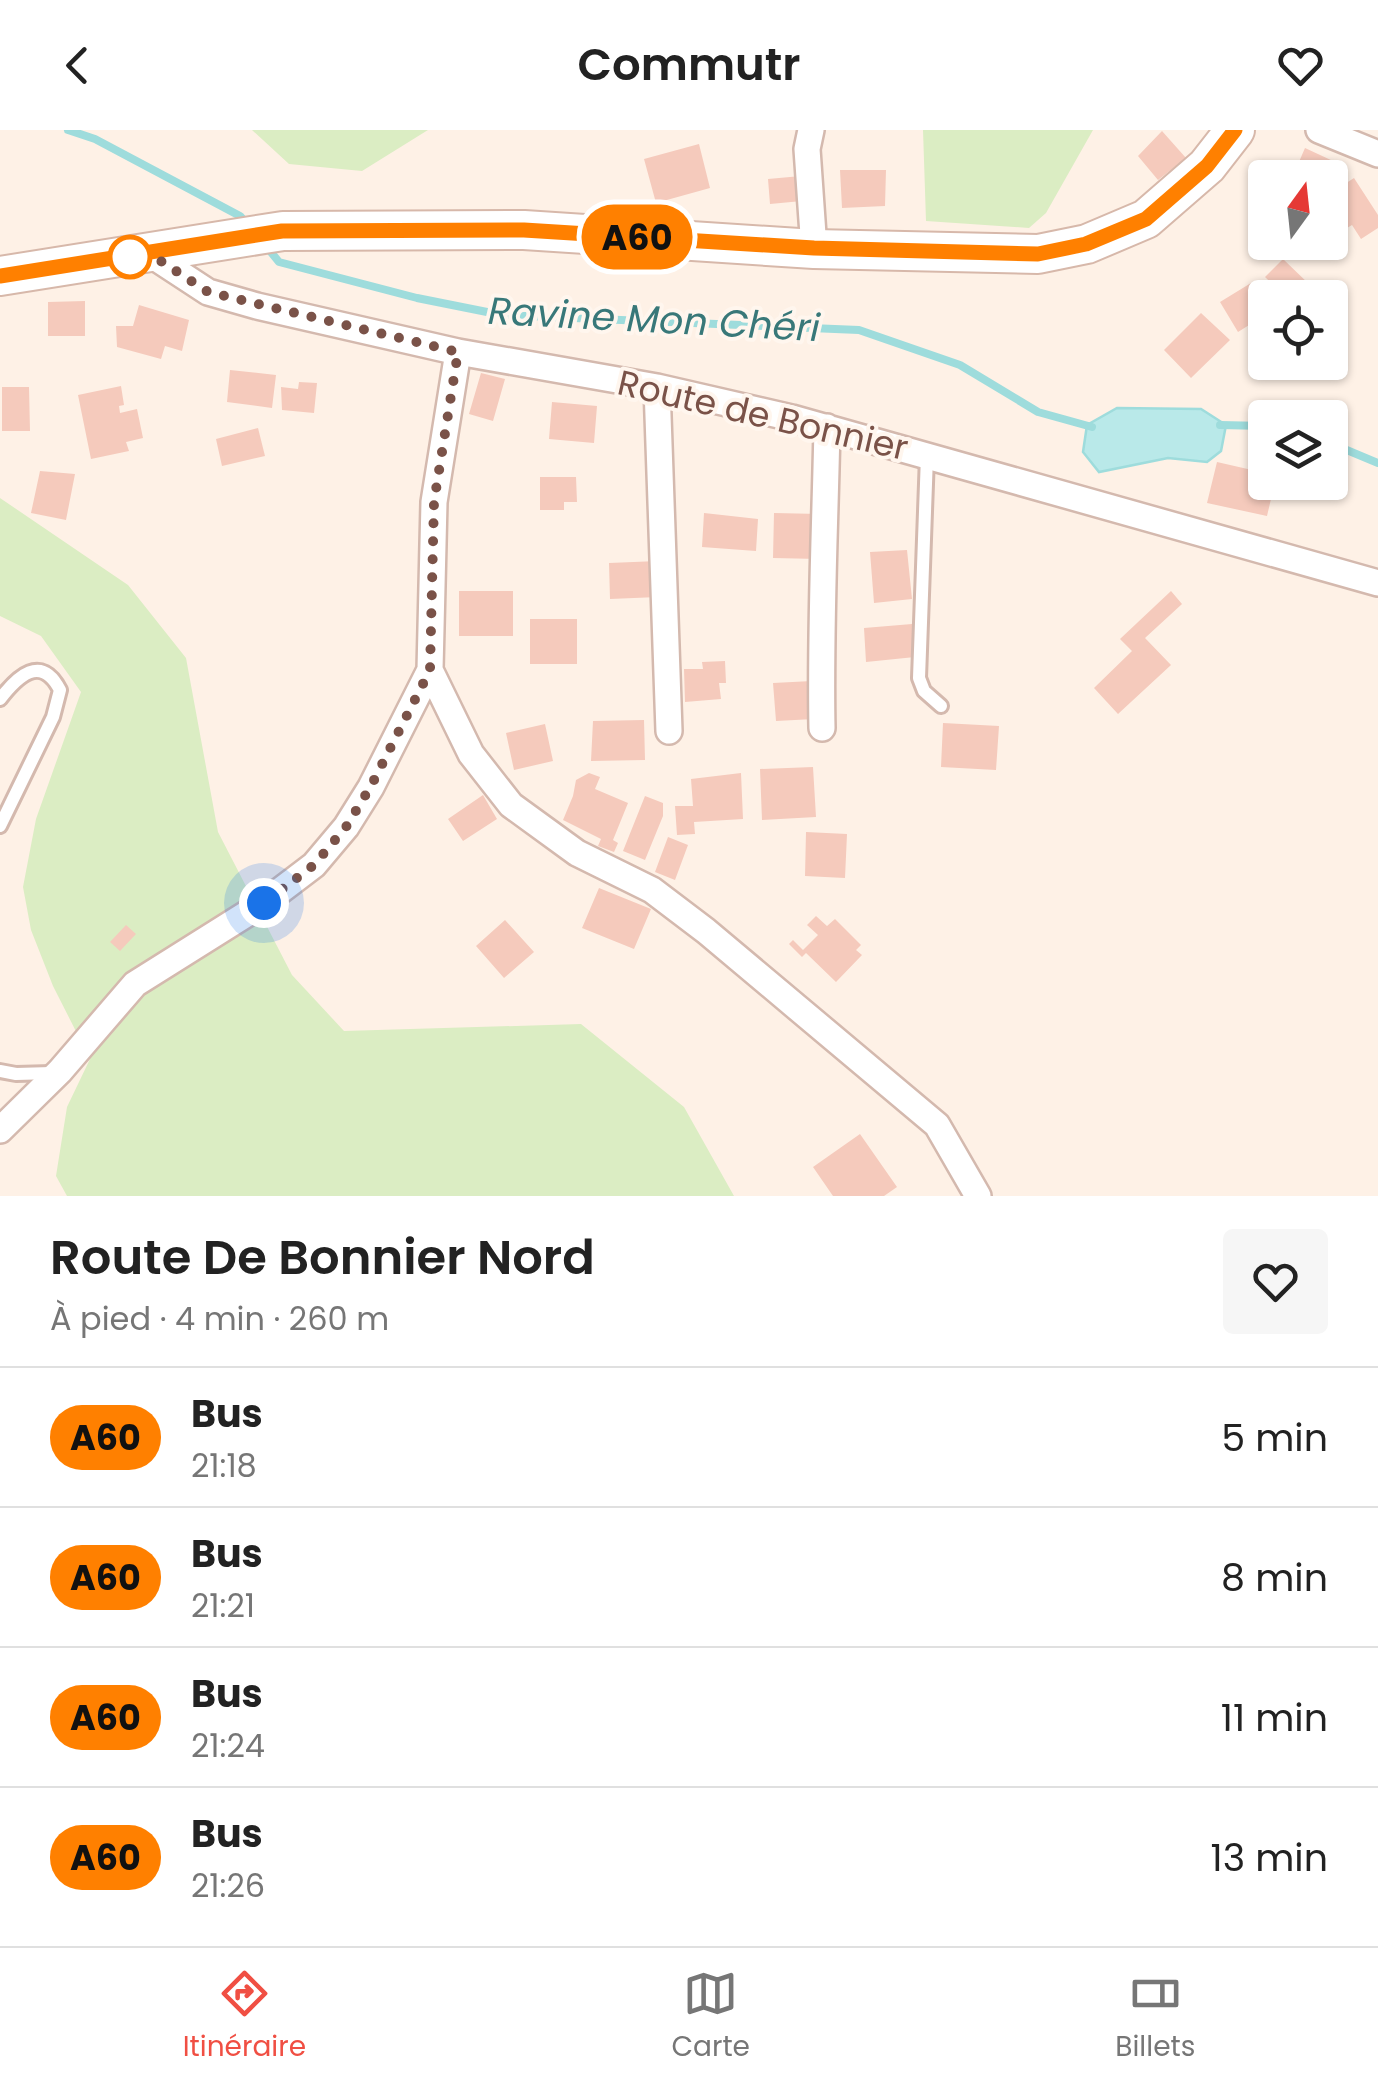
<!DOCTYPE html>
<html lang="fr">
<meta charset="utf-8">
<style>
:root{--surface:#fff;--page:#f6f6f6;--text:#222;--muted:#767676;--line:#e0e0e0;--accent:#f04f43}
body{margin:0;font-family:Poppins,sans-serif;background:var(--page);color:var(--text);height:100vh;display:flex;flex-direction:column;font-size:38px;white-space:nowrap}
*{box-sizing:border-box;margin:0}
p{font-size:32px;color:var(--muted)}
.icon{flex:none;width:55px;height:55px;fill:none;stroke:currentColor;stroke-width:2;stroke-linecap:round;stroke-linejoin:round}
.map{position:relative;height:1066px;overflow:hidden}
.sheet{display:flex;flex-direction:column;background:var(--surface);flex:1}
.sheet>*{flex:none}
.badge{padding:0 20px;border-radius:32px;font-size:35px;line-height:65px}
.needle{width:65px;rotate:15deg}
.fabs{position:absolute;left:1248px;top:30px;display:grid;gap:20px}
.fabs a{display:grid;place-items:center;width:100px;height:100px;border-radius:10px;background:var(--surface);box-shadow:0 2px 8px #0004;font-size:50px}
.you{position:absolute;width:50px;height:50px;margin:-25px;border:8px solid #fff;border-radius:50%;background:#1a73e8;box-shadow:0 0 0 15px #1a73e833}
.map>.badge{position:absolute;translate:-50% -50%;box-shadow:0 0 0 5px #fff}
.round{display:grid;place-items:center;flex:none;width:105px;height:105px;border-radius:10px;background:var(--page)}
.headline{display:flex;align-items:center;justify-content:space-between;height:170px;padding:0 50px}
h1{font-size:48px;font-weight:600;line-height:75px}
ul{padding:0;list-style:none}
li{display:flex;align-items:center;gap:30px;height:140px;padding:0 50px;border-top:2px solid var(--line)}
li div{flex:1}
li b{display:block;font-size:38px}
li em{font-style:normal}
li .badge{min-width:110px;font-weight:700;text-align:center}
header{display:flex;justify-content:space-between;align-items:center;height:130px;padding:0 50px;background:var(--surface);font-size:45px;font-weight:600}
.menu{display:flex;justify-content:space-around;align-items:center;height:140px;border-top:2px solid var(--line);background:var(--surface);font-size:28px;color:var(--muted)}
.menu a{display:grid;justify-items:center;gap:5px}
.menu .on{color:var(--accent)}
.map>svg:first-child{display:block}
.green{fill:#dbedc3}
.water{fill:#b9e9e9;stroke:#9edcdc;stroke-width:2.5}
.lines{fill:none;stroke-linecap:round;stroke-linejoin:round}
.stream{stroke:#9edcdc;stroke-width:8}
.building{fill:#f5cabc}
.service-casing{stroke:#d4b9ae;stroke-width:18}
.minor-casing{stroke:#d4b9ae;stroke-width:30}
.secondary-casing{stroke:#d7b8aa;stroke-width:42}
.service{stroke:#fff;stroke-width:12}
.minor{stroke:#fff;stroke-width:25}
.secondary{stroke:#fff;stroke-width:38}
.line-casing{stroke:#fff;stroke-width:22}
.line{stroke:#ff8000;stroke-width:15}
.walk{stroke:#7a5248;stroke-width:10;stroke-dasharray:0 18}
.stop-dot{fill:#fff;stroke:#ff8000;stroke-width:5}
.labels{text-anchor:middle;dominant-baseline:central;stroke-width:8;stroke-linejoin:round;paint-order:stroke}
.street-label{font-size:35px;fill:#7a5248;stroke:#fff6ee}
.water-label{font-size:38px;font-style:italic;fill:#387879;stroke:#fff6ee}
</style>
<header><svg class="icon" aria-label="back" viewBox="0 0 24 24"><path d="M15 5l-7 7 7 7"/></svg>Commutr<svg class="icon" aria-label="heart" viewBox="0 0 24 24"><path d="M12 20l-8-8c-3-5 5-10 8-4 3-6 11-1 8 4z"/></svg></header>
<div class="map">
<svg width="1378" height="1066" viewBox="0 0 1378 1066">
<rect width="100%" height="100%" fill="#fef1e6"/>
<path class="green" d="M252,0H428L362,41L289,34Z
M923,0H1093L1046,83L1029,98L926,91Z
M0,368L128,455L186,528L218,702L292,845L344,901L581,894L684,977L734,1066H67L56,1046L67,977L90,929L53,856L31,800L23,757L36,689L81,562L41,506L0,486Z"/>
<path class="water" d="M1117,278L1201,279L1226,295L1221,321L1207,332L1168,328L1099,342L1083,322L1087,295Z"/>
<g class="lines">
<path class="stream" d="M68,0L95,9L240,86L247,94
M266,116L279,132L417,168L502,185L859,200L960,235L1038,282L1092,297
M1220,295L1265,296
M1330,313L1378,333"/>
</g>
<path class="building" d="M1162,1L1186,28L1158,50L1138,26Z
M699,14L710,58L656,73L644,29Z
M1305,18L1333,31L1326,48H1292Z
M840,40H886L885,76L842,78Z
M801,46L802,71L770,74L768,49Z
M1354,48L1378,85V98L1361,109L1352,95L1347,98L1341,88L1346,86L1331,63Z
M1283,129L1311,156L1298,168H1287L1265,147Z
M1251,153L1265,174V185L1238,202L1220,172Z
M85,171V206H48V172Z
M139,175L189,190L182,221L165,216L161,229L117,217L116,196H133Z
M1201,183L1230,210L1191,248L1164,220Z
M230,240L276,245L272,278L227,272Z
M481,243L505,249L493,291L469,284Z
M299,252L317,253L314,283L282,280L281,257L298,259Z
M121,256L124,275L119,276L120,283L137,279L143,308L126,312L129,321L91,329L78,265Z
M2,257H29L30,301H2Z
M552,272L597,276L594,313L549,309Z
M258,298L265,326L222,336L216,309Z
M1217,332L1265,343V352H1275L1267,386L1207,373Z
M40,341L75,344L66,390L31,383Z
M540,347H576L577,372H564V380H540Z
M704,383L758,389L756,421L702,417Z
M774,383L820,384L819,429L773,428Z
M907,420L912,469L874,473L870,422Z
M658,431V467L610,469L609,433Z
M459,461H513V506H459Z
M1171,461L1182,474L1145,508L1171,535L1118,584L1094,558L1132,521L1120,509Z
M530,489H577V534H530Z
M912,494L915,527L866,532L864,498Z
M725,531L726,553H719L721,569L685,572L684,539H703L702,532Z
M812,551L814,589L776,591L773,553Z
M644,590L645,630L591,631L593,591Z
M943,593L999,596L996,640L941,637Z
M545,594L553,631L514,640L506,603Z
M813,637L816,687L762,690L760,639Z
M589,643L600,647L595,659L628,673L613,710L618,713L614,722L598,716L601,709L563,690L573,666L576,650Z
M741,643L743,689L694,692L695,704L677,705L675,676H693L691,649Z
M483,665L497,689L463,711L448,689Z
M645,666L663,673V686L645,730L623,721Z
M806,702L847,704L845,748L805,746Z
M668,707L688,715L675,750L655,742Z
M599,758L651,779L634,819L582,798Z
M816,786L827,796L835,789L861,815L856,820L862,825L836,852L806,823L802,827L789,814L793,810L803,820L818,805L807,795Z
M505,790L534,822L504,848L476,816Z
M126,795L136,804L120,821L110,812Z
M860,1004L897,1057L884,1066H833L813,1037Z"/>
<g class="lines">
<g class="service-casing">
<path id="service" d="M927,326L919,548L924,561L941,576
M0,569C17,547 41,523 60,560L53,587L0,696
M0,941L16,944L52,943"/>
</g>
<g class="minor-casing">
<path id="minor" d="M811,0L807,19L814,119
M1319,0L1378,24
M150,124L208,162L257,176L458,222L657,257L792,288L1378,453
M657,257L669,601
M430,540L471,624L511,675L577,723L652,760L706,801L937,995L978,1066
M822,598C820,498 825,397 827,297
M0,1000L60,941L135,854L264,773L314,735L346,697L371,657L430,540L434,372L458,222"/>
</g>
<g class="secondary-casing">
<path id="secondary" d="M0,146L283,101L524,100L814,119L1038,124L1087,114L1146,89L1207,36L1235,0"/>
</g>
<use href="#service" class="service"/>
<use href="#minor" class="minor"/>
<use href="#secondary" class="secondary"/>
</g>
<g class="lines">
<g class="line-casing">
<path id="line" d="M0,146L282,101L524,100L814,118L1038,124L1086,114L1146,89L1207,36L1235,0"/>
</g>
<use href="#line" class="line"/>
<path class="walk" d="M130,127L120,128L150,124L208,162L458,222L434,372L430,540L371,656L346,697L314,735L264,773"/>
</g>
<circle class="stop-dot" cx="130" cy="127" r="20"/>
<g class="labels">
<g class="street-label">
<text transform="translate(763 285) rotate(13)">Route de Bonnier</text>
</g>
<g class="water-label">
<text transform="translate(654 189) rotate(3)">Ravine Mon Chéri</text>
</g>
</g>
</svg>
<div class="fabs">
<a><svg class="needle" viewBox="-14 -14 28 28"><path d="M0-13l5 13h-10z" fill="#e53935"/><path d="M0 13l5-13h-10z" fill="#767676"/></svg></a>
<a><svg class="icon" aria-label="locate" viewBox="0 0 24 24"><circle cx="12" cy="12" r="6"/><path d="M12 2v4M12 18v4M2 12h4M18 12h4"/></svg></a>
<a><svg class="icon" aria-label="layers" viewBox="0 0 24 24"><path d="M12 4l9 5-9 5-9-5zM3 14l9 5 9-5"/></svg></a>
</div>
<div class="you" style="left:264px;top:773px"></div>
<b class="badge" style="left:637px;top:107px;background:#ff8000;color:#111">A60</b>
</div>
<section class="sheet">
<div class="headline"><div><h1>Route De Bonnier Nord</h1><p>À pied · 4 min · 260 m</p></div><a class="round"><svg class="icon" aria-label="heart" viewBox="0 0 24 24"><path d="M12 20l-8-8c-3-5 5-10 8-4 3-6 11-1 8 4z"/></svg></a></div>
<ul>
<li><span class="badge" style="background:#ff8000;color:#111">A60</span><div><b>Bus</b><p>21:18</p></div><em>5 min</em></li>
<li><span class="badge" style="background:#ff8000;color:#111">A60</span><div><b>Bus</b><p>21:21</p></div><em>8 min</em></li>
<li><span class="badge" style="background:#ff8000;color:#111">A60</span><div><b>Bus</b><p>21:24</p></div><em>11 min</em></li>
<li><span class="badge" style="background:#ff8000;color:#111">A60</span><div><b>Bus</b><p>21:26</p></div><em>13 min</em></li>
</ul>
</section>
<nav class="menu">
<a class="on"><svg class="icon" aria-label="directions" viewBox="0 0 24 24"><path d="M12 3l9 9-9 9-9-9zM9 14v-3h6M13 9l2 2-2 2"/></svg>Itinéraire</a>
<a><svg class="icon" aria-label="map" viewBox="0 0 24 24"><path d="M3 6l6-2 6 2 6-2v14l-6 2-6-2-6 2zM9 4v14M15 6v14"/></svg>Carte</a>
<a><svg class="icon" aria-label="tickets" viewBox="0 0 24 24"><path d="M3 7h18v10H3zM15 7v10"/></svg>Billets</a>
</nav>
